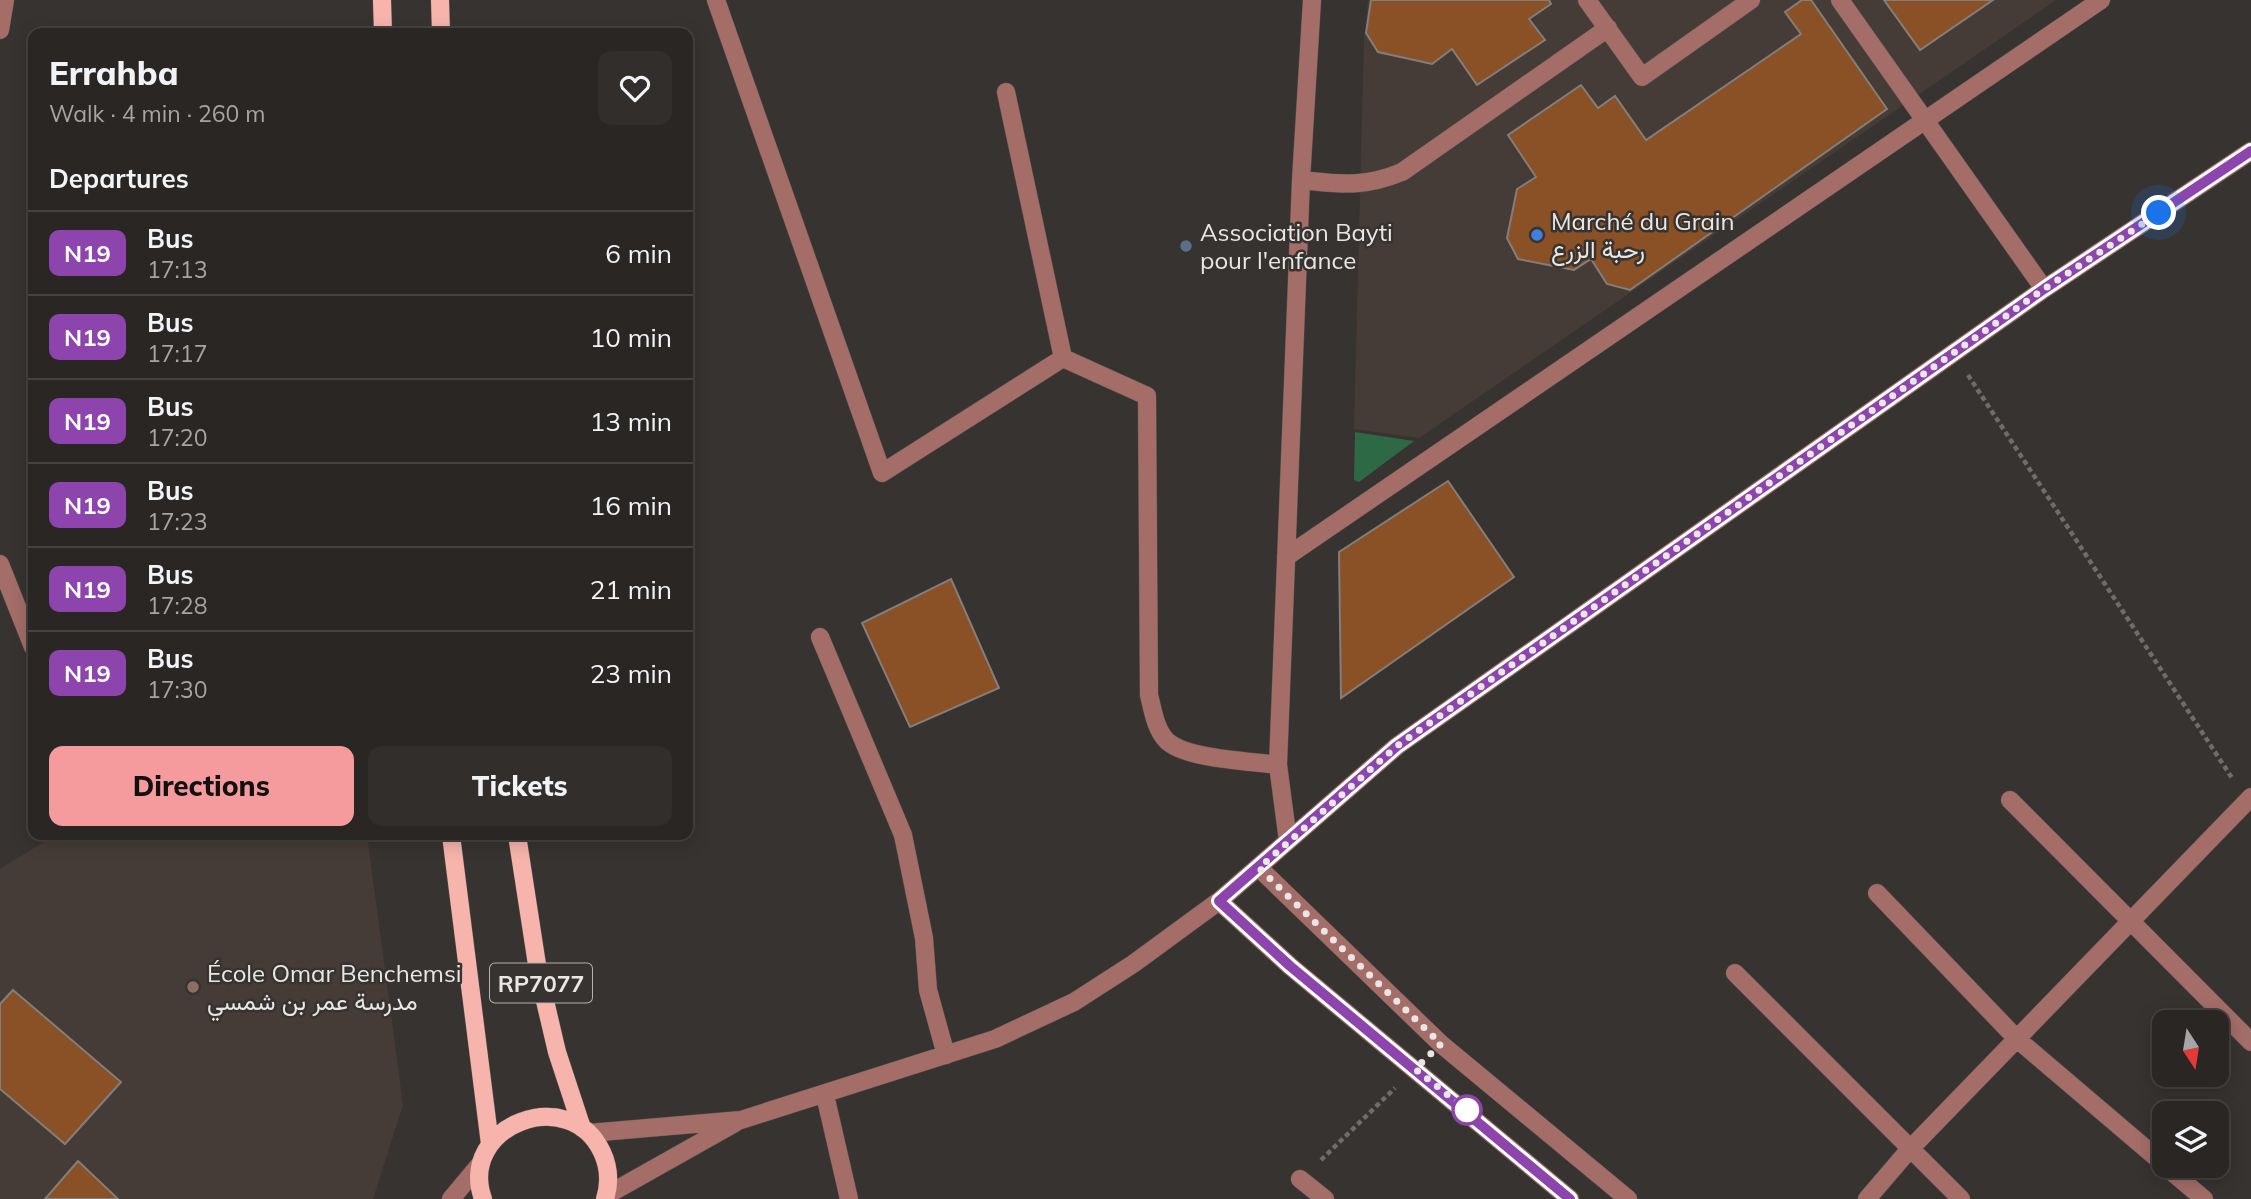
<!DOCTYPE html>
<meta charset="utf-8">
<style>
:root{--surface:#292624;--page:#312e2c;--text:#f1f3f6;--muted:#a5a5a6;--line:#454341;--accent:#f59b9e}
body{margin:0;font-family:Mulish,Vazirmatn,sans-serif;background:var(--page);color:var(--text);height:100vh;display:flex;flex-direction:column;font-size:26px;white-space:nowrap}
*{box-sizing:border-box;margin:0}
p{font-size:23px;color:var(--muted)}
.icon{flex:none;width:38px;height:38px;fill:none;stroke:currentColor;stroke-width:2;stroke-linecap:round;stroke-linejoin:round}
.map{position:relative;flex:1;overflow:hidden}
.drawer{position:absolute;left:28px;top:28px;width:665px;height:812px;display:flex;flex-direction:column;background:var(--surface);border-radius:14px;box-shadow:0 4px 18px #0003,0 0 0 2px var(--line)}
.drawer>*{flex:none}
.badge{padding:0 14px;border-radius:10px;font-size:24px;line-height:46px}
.needle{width:46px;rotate:168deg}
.controls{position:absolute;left:2152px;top:1010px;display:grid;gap:14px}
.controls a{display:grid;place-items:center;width:77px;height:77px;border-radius:14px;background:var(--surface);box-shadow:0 4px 18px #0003,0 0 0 2px var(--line);font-size:35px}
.you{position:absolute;width:35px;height:35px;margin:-18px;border:5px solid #fff;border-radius:50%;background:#1a73e8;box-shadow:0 0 0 10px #1a73e833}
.map>.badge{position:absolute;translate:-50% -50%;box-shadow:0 0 0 4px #fff}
h2{padding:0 21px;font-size:26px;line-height:63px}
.round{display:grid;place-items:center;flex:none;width:74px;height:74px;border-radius:14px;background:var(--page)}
.overview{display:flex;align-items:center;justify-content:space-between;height:119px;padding:0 21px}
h1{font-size:33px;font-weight:800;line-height:52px}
.primary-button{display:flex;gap:14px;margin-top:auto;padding:14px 21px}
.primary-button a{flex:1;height:80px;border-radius:14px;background:var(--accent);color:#111;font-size:28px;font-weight:800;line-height:80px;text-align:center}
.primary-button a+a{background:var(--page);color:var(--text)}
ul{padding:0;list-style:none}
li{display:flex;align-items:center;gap:21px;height:84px;padding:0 21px;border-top:2px solid var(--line)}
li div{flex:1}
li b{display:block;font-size:26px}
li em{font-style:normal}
li .badge{min-width:77px;font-weight:700;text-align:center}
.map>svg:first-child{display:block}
.built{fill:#463c37}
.green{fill:#2d6945}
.building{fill:#8a5026;stroke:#837e7b;stroke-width:2}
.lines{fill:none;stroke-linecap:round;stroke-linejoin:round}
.minor-casing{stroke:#53504d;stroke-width:19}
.major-casing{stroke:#53504d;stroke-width:19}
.path{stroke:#6f6c69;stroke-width:4.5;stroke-dasharray:5 3.5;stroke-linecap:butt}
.minor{stroke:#a46d68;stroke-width:18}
.major{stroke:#f7b4ad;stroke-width:18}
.line-casing{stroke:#fff;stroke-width:16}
.line{stroke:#8e44ad;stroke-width:10}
.walk{stroke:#e9e7e5;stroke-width:7;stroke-dasharray:0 12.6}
.shop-dot{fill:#3f7fe0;stroke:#373330;stroke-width:2.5}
.service-dot{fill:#5c6f8a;stroke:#373330;stroke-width:2.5}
.education-dot{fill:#8d6e63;stroke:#373330;stroke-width:2.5}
.stop-dot{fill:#fff;stroke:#8e44ad;stroke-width:3.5}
.labels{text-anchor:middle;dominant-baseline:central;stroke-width:5;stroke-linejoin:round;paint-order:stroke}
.shield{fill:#373330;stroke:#b4b1af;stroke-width:2}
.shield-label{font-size:23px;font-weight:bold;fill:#e9e7e5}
.poi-label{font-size:24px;fill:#e9e7e5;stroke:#373330;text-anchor:start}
</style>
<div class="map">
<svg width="2251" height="1199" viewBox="0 0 2251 1199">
<rect width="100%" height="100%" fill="#373330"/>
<path class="built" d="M1368,0H2056L1419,438L1354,429L1364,40Z
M55,835H367L403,1105L373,1199H0V869Z"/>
<path class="green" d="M1355,432L1414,441L1359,482L1354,480Z"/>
<path class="building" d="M1371,0H1549L1551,4L1529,19L1545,40L1477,85L1452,49L1432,64L1378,52L1366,33Z
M1802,0H1811L1887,109L1630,290L1607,284L1591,259L1574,270L1518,259L1507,238L1517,189L1536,177L1508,135L1581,85L1598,108L1615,96L1646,140L1801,34L1785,12Z
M1884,0H1993L1920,50Z
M1448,481L1514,577L1341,698L1339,552Z
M951,579L999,688L910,727L862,623Z
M13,990L121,1082L65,1144L0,1089V1004Z
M78,1161L118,1199H45Z"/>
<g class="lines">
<g class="minor-casing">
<path id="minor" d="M716,0L882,473L1063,358L1006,92
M1587,0L1642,77L1751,0
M1840,0L2044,289
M0,30L5,0
M1301,180C1341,184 1363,188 1402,172L1608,28
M1063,358L1147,396L1149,695C1153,710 1155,729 1167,741C1186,759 1250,761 1278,765
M1286,557L2101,0
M0,564L33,647
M820,637L903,835L924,938L928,990L946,1055
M2010,800L2251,1042
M1288,841L1278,765L1301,180L1312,0
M1259,868L1441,1044L1628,1199
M1877,893L2017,1039L2165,1165
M1219,901L1290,966L1570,1199
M1735,973L1961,1199
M825,1095L849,1199
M589,1133L741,1120L995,1039L1074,1002L1133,964L1219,901L1397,746L2044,289L2251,151
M2165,1166L2204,1199
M1300,1179L1325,1199
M607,1195L735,1123
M451,1199L481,1163
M1867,1199L1909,1150L2251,797"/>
</g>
<g class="major-casing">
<path id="major" d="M382,0L383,33
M440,0L441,33
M451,835L490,1144
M517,835L538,971L557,1052L582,1128
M483,1199C457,1125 570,1083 602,1152C609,1167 610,1183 605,1199"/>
</g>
<path class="path" d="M1968,375L2232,778
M1321,1160L1395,1088"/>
<use href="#minor" class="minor"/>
<use href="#major" class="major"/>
</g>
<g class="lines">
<g class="line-casing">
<path id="line" d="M1570,1199L1290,966L1219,901L1397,746L2044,289L2251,151"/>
</g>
<use href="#line" class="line"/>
<path class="walk" d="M1467,1110L1415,1069L1441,1044L1259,868L1397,746L2044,289L2159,213"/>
</g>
<circle class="shop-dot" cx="1537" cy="235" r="7"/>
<circle class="service-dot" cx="1186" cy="246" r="7"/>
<circle class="education-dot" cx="193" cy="987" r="7"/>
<circle class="stop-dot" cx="1467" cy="1110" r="14"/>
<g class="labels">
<rect class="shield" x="490" y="963.5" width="102" height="39" rx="5"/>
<g class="shield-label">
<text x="541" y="983">RP7077</text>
</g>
<g class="poi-label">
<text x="1551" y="221">Marché du Grain<tspan x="1551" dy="28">رحبة الزرع</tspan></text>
<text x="1200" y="232">Association Bayti<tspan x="1200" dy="28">pour l'enfance</tspan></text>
<text x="207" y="973">École Omar Benchemsi<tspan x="207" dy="28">مدرسة عمر بن شمسي</tspan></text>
</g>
</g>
</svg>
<div class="controls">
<a><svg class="needle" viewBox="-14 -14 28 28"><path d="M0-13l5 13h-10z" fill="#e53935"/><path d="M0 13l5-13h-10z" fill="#a5a5a6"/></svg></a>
<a><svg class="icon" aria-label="layers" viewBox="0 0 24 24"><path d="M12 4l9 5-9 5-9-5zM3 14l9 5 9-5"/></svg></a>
</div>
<div class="you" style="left:2159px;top:213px"></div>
<section class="drawer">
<div class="overview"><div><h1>Errahba</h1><p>Walk · 4 min · 260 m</p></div><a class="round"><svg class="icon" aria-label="heart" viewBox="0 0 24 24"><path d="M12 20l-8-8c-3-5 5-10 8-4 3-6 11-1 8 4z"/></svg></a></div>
<h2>Departures</h2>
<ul>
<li><span class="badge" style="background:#8e44ad;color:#fff">N19</span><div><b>Bus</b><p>17:13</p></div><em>6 min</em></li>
<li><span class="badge" style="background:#8e44ad;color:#fff">N19</span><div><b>Bus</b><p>17:17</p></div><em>10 min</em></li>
<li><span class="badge" style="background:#8e44ad;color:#fff">N19</span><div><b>Bus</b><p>17:20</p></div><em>13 min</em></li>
<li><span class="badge" style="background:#8e44ad;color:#fff">N19</span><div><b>Bus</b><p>17:23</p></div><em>16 min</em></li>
<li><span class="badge" style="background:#8e44ad;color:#fff">N19</span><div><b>Bus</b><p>17:28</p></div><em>21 min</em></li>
<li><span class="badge" style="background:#8e44ad;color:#fff">N19</span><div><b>Bus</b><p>17:30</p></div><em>23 min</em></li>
</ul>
<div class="primary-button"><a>Directions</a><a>Tickets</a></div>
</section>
</div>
